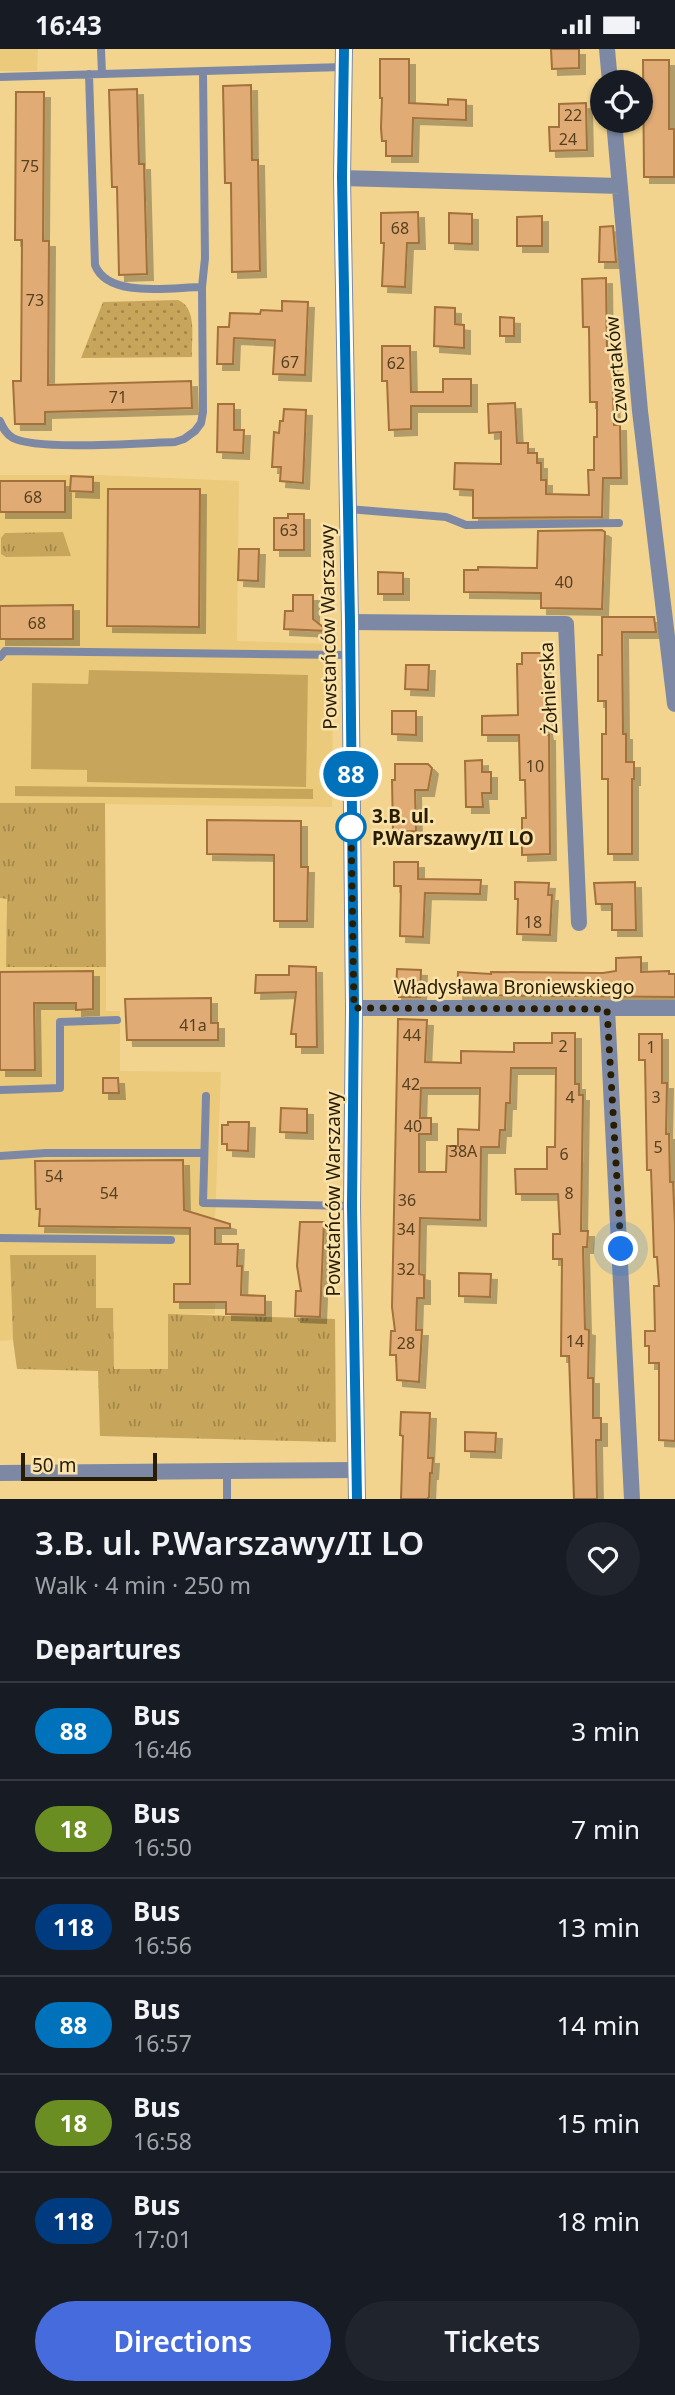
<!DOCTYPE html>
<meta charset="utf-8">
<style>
:root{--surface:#171b24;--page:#20242c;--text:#f1f3f6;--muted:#9ea1a6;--line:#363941;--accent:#456bdd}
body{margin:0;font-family:"Noto Sans",sans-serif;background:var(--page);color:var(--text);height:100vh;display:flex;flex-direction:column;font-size:26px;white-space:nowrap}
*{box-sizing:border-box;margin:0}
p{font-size:23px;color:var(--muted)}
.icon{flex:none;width:38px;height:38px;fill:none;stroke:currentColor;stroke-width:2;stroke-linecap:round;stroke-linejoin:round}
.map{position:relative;height:1450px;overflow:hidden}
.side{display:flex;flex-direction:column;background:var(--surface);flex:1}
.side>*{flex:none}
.badge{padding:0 14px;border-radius:23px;font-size:24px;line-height:46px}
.tools{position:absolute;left:590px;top:21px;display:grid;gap:14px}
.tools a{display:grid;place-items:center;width:63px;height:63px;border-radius:50%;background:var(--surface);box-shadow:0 2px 5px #0004;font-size:35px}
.scale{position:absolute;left:21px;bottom:18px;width:136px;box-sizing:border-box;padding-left:7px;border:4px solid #291d01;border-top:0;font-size:19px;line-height:24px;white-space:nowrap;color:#291d01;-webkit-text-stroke:5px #fae2ab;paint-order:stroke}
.you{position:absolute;width:35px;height:35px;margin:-18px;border:5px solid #fff;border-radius:50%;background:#1a73e8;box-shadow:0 0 0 10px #1a73e833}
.map>.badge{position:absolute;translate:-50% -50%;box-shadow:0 0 0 4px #fff}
h2{padding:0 35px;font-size:26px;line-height:63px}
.round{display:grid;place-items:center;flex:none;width:74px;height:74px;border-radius:37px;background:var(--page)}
.head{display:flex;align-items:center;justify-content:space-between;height:119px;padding:0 35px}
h1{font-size:33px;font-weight:600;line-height:52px}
.cta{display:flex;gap:14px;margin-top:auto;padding:14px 35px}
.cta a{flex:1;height:80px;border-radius:42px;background:var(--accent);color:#fff;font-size:28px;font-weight:600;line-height:80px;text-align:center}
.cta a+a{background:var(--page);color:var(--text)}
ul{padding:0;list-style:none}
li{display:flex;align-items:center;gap:21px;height:98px;padding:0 35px;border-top:2px solid var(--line)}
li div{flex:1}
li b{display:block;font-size:26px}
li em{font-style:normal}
li .badge{min-width:77px;font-weight:700;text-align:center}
.status{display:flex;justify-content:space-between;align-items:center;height:49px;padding:0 35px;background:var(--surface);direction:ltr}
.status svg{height:19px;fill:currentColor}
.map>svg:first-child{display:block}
.built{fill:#ecca7c}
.grass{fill:url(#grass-tufts)}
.park{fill:url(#park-dots)}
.pitch{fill:#c7a65b}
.building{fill:#e0ab74;stroke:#a3713b;stroke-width:2;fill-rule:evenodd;filter:url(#shadow)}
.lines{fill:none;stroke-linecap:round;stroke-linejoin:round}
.service{stroke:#7d89a4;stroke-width:8}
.minor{stroke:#7d89a4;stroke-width:16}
.tertiary{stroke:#7d89a4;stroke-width:18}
.line-casing{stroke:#fff;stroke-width:16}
.line{stroke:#0072bc;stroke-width:10}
.walk{stroke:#291d01;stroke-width:7;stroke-dasharray:0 12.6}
.stop-dot{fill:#fff;stroke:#0072bc;stroke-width:3.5}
.labels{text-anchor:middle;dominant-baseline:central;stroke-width:5;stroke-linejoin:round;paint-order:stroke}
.number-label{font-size:16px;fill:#57401e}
.street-label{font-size:19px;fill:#291d01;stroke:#fae2ab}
.stop-label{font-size:19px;font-weight:bold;fill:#291d01;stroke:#fae2ab;text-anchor:start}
</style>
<div class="status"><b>16:43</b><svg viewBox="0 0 49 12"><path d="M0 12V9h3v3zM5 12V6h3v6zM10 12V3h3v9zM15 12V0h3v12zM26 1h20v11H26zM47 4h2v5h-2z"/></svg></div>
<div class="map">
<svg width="675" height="1450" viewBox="0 0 675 1450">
<defs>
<pattern id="grass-tufts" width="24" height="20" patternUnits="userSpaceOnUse" patternTransform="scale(1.75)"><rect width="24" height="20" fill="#c7a65b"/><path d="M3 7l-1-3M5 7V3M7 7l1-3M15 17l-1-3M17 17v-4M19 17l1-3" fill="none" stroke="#a28749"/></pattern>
<pattern id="park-dots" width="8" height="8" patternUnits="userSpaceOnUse" patternTransform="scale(1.75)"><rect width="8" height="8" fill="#c7a65b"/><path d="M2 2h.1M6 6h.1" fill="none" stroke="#a28749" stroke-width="1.8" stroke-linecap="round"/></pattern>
<filter id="shadow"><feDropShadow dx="6" dy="6" stdDeviation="0" flood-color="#0004"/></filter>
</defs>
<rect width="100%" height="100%" fill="#f2d48e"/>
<path class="built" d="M0,0H38L37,22H0Z
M0,426H100L239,432L237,592L329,595L333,615L332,758L0,754Z
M0,849H7L6,918H106V962H120V1022L221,1023L215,1170V1265H168V1320H113V1260L96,1259V1206H10L13,1291L0,1292Z"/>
<path class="grass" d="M63,483L71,507L6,508L1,505V489L5,484Z
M0,754H105L106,918H6L7,850L0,849Z
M10,1206H96V1259H113L114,1320H168V1265L335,1270L336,1393L100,1387L98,1322L17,1320L13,1291Z"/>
<path class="park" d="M178,251C198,259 191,290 192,308L81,309L103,253Z"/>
<path class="pitch" d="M89,621L308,626L306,738L87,733V721L31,720L32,634L88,635Z
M15,737L313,740V750L15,747Z"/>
<path class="building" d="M551,0H579V19L552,20Z
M380,10H409V54L448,56V50L466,51V71L413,69L412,107H386V92H382L381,79L382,49H380Z
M643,11H669V80H674V128H644Z
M251,36L252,111H258L260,222L232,223L231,134H225L223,37Z
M137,40L139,115H144L147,225L119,226L117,138H112L109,41Z
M16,43H44L43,192H49L48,336L191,332L192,359L45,363V375H15L13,332H21L22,191H15Z
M586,54L587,101L550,102L549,78H559V55Z
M418,163L419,194H407L405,238L382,237L384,194H381V164Z
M449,164L472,165V195L449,194Z
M542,167V197H517V168Z
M613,177L616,213H599L600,178Z
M606,229L607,303L612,302L614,376H620L621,429H603L602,468L473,469V441L454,440L455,414L501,415V383L489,384L488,355L515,354L517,394H528V404H537V414H541V431H546V445L589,446L588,421H594V388H597V353H590L589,278H583L582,230Z
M282,252L308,253L305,326L273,325L275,291L234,289L233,315H217L218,278H229L230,264L260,265L261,261L282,262Z
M435,258L455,259V275L464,276V299L434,297Z
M500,268L514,269V287H500Z
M382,297H410L411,343H443V330H471V357H411V380L389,381L387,332H382Z
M218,355H234V381H244L243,404L217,403Z
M284,360L306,361L303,434L280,432L281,418H272L274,383L279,384L280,372H283Z
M71,427L93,428V443L70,442Z
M0,432H65V463H0Z
M108,440H200L199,578L107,577Z
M288,465H304V501H274V469H288Z
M602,481L605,483L602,560L541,559V544L464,543V521H478V518L537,519L538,482Z
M239,500H259L258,532L238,531Z
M378,523L403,524V545H378Z
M293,546H313V570L328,582L284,580L285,562H293Z
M73,556V590H0V557Z
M602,568H654L656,583H622L623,685H626V713H634V730H632V805H608V730H602V685H606V652H598V606H602Z
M522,604H545L546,680L547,686H549L550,805L522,806V769H526L525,731H520L519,686H482V667L518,666L517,615H522Z
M406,616H429L428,641L405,640Z
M392,662H416V686L392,685Z
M482,711V723H491V744H482L483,758H466L465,712Z
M395,715H428L432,719L428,741H415L416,782L393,783L392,731H395Z
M207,771L301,772V818H308L307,872H274V806L207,805Z
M394,813H418V830L481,831L480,845L425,844L423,888L400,887L401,837H394Z
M515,833L549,834L548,846H552L550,886L517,885L518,850H515Z
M635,833L636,881H612V855H596L594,834Z
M641,908V923L669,922V925H675V948L457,946L458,923L491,925V923L603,924L616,922V909Z
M289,917L316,918L317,998H296V985H291L296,943L255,944L256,926H289Z
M397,920L421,921L420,948H399V946H396Z
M93,922V960L76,961V954H34L35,1021H0V923Z
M211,949V974H218V991H127L125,950Z
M398,970L427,971L425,1013L461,1014V1002L514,1003V994H552V984H575V1035H579V1046H583L581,1182H588L587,1198H583L585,1280L589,1281L588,1329H593V1369H601V1391H596L597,1450H574L569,1307H561L562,1210H553V1185H560L558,1145H516L515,1120H547V1098H555L556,1019H511L510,1054H506L505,1081H500L499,1098H481L480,1171L420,1169L419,1225L424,1226V1249H417L416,1281H422L419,1333L397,1331L396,1306H390L391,1282H395L392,1258ZM421,1039H480L479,1081L458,1080V1097H447L446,1123H419V1085H431V1069H420Z
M639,985H662V1034H667L666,1085H669L670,1133H673L675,1176V1392L659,1391V1314H649V1297H645V1282H655L654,1237H659L657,1208H654L651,1121H647L645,1011H639Z
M103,1029H118L119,1044H103Z
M281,1059L307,1060V1084L280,1083Z
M228,1073H249L248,1102L227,1101V1095H222V1076H228Z
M183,1111L184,1161L230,1175V1179H215V1195H238L237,1217H242L241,1246L265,1247V1266L226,1265V1253H174V1235H190V1179L39,1177L40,1160H36L35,1112Z
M300,1173H324L320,1268L295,1267L296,1242H301L297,1217Z
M459,1224L491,1225L490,1248L459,1247Z
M401,1363L430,1364L428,1409H433L432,1424H430L429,1448L427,1450H401L403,1387L400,1386Z
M465,1383L496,1384L495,1403L465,1402Z"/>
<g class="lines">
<path class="service" d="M101,0L102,25
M89,25L95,216C108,250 172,238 202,238
M0,28L344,18
M0,372C3,379 6,385 13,389C38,402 142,394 175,393L184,390L195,382L201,374L203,363L202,238L205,209L203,23
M348,460L446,468L466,476L619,474
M0,608L5,602L350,606
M0,1041L60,1039V973L117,971
M206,1047L203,1154L352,1157
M0,1107L46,1104H204
M0,1189L171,1191
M227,1422V1450"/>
<path class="minor" d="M607,0L610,33
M614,72L640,362L675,655
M342,129L620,137
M350,573L566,575L579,874
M354,959H675
M607,960L632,1450
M0,1424L357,1421"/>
<path class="tertiary" d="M344,0L342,129L350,573L354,959L352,1157L357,1450"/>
</g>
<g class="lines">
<g class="line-casing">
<path id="line" d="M344,0L342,129L350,573L354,959L352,1157L357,1450"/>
</g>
<use href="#line" class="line"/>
<path class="walk" d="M351,778V776L354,959L607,960L621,1200"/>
</g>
<circle class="stop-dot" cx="351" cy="778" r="14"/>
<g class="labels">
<g class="number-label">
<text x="573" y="66">22</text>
<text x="568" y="90">24</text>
<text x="30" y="117">75</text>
<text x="400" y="179">68</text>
<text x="35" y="251">73</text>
<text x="290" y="313">67</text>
<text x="396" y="314">62</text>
<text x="118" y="348">71</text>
<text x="33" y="448">68</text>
<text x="289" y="481">63</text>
<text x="564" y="533">40</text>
<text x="37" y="574">68</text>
<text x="535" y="717">10</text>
<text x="533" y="873">18</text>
<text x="193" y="976">41a</text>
<text x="412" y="986">44</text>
<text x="563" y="997">2</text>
<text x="651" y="998">1</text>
<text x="411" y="1035">42</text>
<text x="570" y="1048">4</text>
<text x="656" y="1048">3</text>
<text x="413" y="1077">40</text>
<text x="658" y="1098">5</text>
<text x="463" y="1102">38A</text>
<text x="564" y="1105">6</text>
<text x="54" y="1127">54</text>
<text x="109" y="1144">54</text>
<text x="569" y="1144">8</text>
<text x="407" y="1151">36</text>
<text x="406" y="1180">34</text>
<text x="406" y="1220">32</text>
<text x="575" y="1292">14</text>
<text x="406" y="1294">28</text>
</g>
<g class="street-label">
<text transform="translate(616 321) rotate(-95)">Czwartaków</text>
<text transform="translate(328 578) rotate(-91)">Powstańców Warszawy</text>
<text transform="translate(548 639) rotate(-93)">Żołnierska</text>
<text x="514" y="938">Władysława Broniewskiego</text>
<text transform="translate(333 1145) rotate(-90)">Powstańców Warszawy</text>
</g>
<g class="stop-label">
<text x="372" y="767">3.B. ul.<tspan x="372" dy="22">P.Warszawy/II LO</tspan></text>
</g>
</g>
</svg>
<div class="tools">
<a><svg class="icon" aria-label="locate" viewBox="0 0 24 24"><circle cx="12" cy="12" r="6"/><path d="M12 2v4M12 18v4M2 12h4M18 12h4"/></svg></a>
</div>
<div class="scale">50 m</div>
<div class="you" style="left:621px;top:1200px"></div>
<b class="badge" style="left:351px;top:725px;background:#0072bc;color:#fff">88</b>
</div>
<section class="side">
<div class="head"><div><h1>3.B. ul. P.Warszawy/II LO</h1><p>Walk · 4 min · 250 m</p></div><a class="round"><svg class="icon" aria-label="heart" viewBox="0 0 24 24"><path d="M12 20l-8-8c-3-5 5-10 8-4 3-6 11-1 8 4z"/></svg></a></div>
<h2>Departures</h2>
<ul>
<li><span class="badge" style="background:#0072bc;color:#fff">88</span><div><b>Bus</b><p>16:46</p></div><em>3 min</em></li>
<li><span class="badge" style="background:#6b8e23;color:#fff">18</span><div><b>Bus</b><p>16:50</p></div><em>7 min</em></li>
<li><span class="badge" style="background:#003b80;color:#fff">118</span><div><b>Bus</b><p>16:56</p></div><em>13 min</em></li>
<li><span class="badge" style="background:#0072bc;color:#fff">88</span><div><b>Bus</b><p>16:57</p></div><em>14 min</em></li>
<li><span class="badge" style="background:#6b8e23;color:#fff">18</span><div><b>Bus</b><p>16:58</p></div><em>15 min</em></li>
<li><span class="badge" style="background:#003b80;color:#fff">118</span><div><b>Bus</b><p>17:01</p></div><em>18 min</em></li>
</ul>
<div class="cta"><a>Directions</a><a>Tickets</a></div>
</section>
